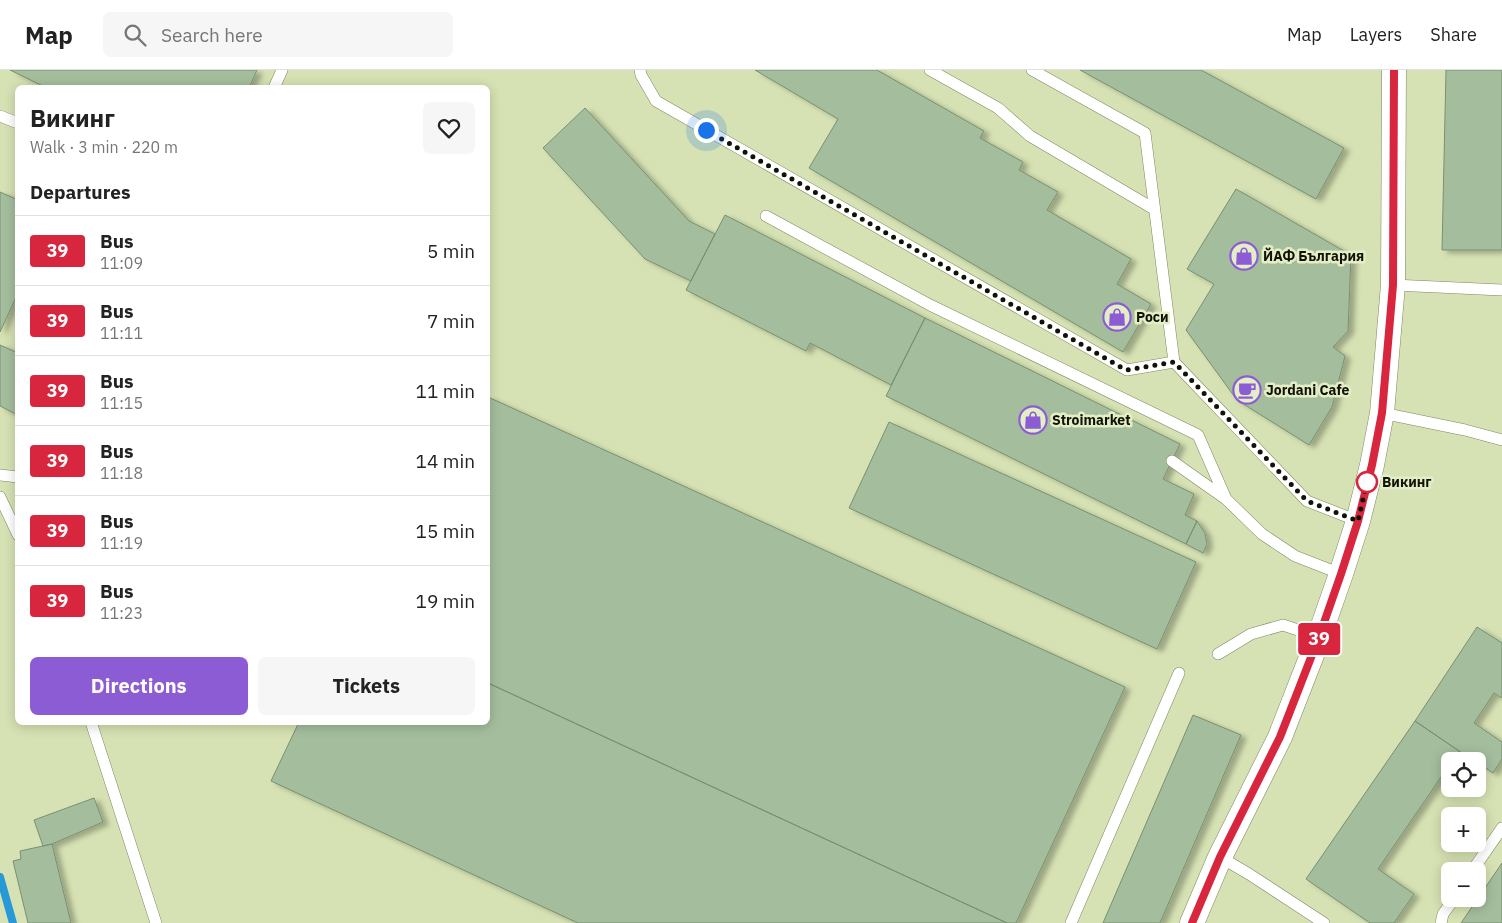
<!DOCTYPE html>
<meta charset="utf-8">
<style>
:root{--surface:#fff;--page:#f6f6f6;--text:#222;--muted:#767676;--line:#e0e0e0;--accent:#8c5cd5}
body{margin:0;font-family:"IBM Plex Sans",sans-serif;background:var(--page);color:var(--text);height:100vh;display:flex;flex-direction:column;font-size:19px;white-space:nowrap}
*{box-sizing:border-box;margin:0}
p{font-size:16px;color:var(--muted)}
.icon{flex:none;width:28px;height:28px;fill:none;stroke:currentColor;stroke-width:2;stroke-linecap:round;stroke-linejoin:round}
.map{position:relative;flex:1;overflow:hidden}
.sheet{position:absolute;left:15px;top:15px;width:475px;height:640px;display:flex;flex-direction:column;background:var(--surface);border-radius:8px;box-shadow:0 2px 12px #0003}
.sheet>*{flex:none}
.badge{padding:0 10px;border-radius:4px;font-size:18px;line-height:32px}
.controls{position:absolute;left:1441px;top:682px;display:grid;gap:10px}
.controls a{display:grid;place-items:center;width:45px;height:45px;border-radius:8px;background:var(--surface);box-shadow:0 2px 12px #0003;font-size:25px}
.you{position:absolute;width:25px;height:25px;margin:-12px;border:4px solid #fff;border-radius:50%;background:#1a73e8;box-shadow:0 0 0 8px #1a73e833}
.map>.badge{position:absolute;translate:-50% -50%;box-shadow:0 0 0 2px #fff}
h2{padding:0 15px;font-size:19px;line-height:45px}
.round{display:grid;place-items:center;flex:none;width:52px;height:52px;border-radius:8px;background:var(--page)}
.headline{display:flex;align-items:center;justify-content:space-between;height:85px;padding:0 15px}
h1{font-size:24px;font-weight:800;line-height:38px}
.primary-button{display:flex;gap:10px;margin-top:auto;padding:10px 15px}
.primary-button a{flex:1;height:58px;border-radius:8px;background:var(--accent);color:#fff;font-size:20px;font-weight:800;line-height:58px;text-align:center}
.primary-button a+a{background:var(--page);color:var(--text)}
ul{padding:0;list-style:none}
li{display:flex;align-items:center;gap:15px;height:70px;padding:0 15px;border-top:1px solid var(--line)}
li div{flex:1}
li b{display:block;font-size:19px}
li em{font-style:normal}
li .badge{min-width:55px;font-weight:700;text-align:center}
header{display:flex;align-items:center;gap:30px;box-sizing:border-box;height:70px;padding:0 25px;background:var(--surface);border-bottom:1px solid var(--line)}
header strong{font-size:24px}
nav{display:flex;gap:28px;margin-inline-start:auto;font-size:18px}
.search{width:350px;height:45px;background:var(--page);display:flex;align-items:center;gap:12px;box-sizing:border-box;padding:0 18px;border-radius:8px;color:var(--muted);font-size:19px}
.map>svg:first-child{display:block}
.built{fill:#d6e2b3;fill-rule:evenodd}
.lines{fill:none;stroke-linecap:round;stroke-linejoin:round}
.stream{stroke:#2799d7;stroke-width:8}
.building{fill:#a4be9d;stroke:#789071;filter:url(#shadow)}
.lane-casing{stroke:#7e8762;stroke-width:12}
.street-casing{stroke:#7e8762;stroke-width:25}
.lane{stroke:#fff;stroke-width:11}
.street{stroke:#fff;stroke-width:24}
.line-casing{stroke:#fff;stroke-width:11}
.line{stroke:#d7263d;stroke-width:8}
.walk{stroke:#101306;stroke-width:5;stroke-dasharray:0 9}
.stop-dot{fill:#fff;stroke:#d7263d;stroke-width:2.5}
.labels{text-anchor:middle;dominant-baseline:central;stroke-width:5;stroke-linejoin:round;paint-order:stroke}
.poi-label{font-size:14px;font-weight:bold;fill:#101306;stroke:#e4eec6;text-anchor:start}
.stop-label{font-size:14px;font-weight:bold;fill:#101306;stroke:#e4eec6;text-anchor:start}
</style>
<header>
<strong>Map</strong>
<div class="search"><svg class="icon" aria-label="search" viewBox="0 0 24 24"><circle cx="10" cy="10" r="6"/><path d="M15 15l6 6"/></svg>Search here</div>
<nav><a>Map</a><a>Layers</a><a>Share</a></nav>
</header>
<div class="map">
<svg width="1502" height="853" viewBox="0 0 1502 853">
<defs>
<filter id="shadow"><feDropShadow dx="5.5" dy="3" stdDeviation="2.5" flood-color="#0004"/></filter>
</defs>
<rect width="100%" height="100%" fill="#e4eec6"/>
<path class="built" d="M0,0H1502V853H0ZM18,18H488V652H18ZM1450,691H1478V719H1450ZM1450,746H1478V774H1450ZM1450,801H1478V829H1450Z"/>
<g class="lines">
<path class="stream" d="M0,807L13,853"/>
</g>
<path class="building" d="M10,0H257L249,18H47Z
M755,0H877L984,61L980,68L1023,92L1019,100L1058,122L1047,140L1131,189L1117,214L1151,234L1123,282L809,98L838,49Z
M1080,0H1201L1344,78L1316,129Z
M1446,0H1502V180H1442Z
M585,38L689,151L715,164L691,211L645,189L543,78Z
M1236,119L1351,185L1348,261L1333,277L1345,286L1332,337L1309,375L1237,330L1186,260L1214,214L1187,199Z
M0,122L18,130V223L0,262Z
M725,145L925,248L891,315L810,273L806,281L686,220Z
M925,248L1180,374L1163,409L1194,424L1185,445L1197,451L1186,474L886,326Z
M0,275L18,283V345L0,336Z
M488,327L1125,617L1016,853H1007L488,613Z
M889,352L1196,492L1157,579L849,438Z
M1197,451L1205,463L1207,474L1203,483L1186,474Z
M1477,557L1502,573V628L1494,623L1474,653L1502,672V689L1493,703L1478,693V691H1474L1459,681L1415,651Z
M488,613L1007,853H578L271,711L299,652H488Z
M1193,645L1241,665L1160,853H1103Z
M1415,651L1459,681L1452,691H1450V694L1378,799L1414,824L1394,853H1370L1306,809Z
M94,728L103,752L52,774L43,776L34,750Z
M52,774L71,853H28L13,791L21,789L20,781Z
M1502,793V853H1461Z"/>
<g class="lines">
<g class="lane-casing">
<path id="lane" d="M640,0L641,5L656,31L1127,300L1174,292
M930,0L998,38L1030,66L1154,139
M1032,0L1145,63L1174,292L1307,431L1358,451
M274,18L282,0
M0,46L18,53
M766,146L930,235L1198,365L1226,429
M1393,215L1502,220
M1382,343L1465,360L1502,370
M1172,391L1226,429L1262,464L1295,486L1341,504
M0,405L18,407
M0,427L18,465
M1218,584L1251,564L1283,555L1319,567
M91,652L156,853
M1220,787L1249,804L1324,853
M1472,801L1502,758
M1071,853L1179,603
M1441,853L1443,844L1454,829"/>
</g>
<g class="street-casing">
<path id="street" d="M1192,853L1220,787L1280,667L1319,567L1341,504L1358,451L1372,395L1382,343L1393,215L1394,0"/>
</g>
<use href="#lane" class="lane"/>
<use href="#street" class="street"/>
</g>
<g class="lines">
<g class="line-casing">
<path id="line" d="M1192,853L1220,787L1280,667L1319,567L1341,504L1358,451L1372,395L1382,343L1393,215L1394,0"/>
</g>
<use href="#line" class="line"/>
<path class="walk" d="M706,60L1126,300L1174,292L1307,431L1358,451L1368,408L1367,412"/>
</g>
<defs>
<g id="shop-ring" transform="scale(1.4375)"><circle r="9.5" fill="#e4eec6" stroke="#8c5cd5" stroke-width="1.5"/><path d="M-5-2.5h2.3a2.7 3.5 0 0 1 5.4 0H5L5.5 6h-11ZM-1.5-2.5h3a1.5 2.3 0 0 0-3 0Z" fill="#8c5cd5"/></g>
<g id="cafe-ring" transform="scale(1.4375)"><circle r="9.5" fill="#e4eec6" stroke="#8c5cd5" stroke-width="1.5"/><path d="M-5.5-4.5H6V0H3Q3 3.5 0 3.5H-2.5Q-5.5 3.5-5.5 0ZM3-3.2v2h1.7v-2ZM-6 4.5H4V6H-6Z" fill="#8c5cd5"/></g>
</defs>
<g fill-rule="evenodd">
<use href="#shop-ring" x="1244" y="186"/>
<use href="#shop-ring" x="1117" y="247"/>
<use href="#cafe-ring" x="1247" y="320"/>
<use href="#shop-ring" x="1033" y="350"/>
</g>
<circle class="stop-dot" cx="1367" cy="412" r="10"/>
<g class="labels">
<g class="poi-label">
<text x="1263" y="186">ЙАФ България</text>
<text x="1136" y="247">Роси</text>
<text x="1266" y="320">Jordani Cafe</text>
<text x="1052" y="350">Stroimarket</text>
</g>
<g class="stop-label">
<text x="1382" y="412">Викинг</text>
</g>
</g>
</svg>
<div class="controls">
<a><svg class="icon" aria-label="locate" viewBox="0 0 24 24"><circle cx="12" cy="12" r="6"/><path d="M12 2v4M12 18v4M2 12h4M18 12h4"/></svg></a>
<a>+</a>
<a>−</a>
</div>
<div class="you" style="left:706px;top:60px"></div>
<b class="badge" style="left:1319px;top:569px;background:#d7263d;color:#fff">39</b>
<section class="sheet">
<div class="headline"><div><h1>Викинг</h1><p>Walk · 3 min · 220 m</p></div><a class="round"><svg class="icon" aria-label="heart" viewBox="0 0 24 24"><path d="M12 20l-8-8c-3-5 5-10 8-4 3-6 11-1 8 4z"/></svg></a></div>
<h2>Departures</h2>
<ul>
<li><span class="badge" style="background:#d7263d;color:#fff">39</span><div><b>Bus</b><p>11:09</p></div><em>5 min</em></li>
<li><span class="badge" style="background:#d7263d;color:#fff">39</span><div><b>Bus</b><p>11:11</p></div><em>7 min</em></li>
<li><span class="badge" style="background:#d7263d;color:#fff">39</span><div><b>Bus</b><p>11:15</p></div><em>11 min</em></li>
<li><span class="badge" style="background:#d7263d;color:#fff">39</span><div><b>Bus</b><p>11:18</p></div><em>14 min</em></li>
<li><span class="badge" style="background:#d7263d;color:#fff">39</span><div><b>Bus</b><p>11:19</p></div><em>15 min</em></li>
<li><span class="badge" style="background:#d7263d;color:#fff">39</span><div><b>Bus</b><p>11:23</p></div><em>19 min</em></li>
</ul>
<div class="primary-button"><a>Directions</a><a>Tickets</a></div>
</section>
</div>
